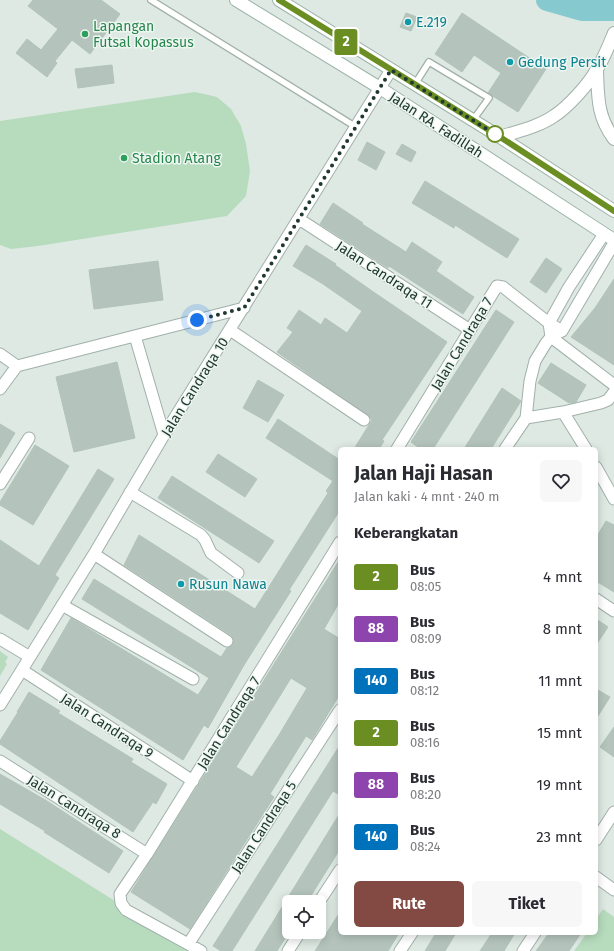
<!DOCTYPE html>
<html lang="id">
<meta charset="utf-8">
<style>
:root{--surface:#fff;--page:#f7f7f7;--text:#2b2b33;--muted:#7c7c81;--accent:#834a43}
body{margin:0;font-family:"Fira Sans",sans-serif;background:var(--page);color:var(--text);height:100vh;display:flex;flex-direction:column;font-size:15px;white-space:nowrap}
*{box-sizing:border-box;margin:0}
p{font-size:13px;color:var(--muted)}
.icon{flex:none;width:22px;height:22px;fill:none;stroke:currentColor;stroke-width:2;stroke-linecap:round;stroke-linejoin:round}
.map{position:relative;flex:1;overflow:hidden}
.sheet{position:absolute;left:338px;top:447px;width:260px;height:488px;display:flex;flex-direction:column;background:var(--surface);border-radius:6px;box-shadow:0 2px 10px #0003}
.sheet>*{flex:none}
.badge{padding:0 8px;border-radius:3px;font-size:14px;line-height:26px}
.fabs{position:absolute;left:282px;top:895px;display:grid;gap:8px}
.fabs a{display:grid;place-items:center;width:44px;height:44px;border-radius:6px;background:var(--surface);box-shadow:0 2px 10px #0003;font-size:20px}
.you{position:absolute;width:20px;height:20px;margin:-10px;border:3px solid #fff;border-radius:50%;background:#1a73e8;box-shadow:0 0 0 6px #1a73e833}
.map>.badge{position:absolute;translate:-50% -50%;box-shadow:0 0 0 2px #fff}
h2{padding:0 16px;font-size:15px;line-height:36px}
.round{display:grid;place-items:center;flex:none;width:42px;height:42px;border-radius:6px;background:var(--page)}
.summary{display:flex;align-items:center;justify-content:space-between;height:68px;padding:0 16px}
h1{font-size:19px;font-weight:700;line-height:30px}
.cta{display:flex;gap:8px;margin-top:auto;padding:8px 16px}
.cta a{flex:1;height:46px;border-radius:6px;background:var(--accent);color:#fff;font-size:16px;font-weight:700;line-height:46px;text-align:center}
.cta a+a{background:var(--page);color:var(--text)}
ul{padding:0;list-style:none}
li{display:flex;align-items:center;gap:12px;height:52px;padding:0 16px}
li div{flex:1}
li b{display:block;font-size:15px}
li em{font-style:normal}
li .badge{min-width:44px;font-weight:700;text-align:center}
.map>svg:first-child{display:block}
.green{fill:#b7dbbd}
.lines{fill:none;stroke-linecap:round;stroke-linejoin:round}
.river{stroke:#86c9ce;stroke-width:22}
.building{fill:#b4c4bc;stroke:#b1c3ba;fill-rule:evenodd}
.service-casing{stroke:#a1b1aa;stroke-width:8}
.minor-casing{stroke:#a1b1aa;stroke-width:13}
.tertiary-casing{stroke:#a1b1aa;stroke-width:14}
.secondary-casing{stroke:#9eb5aa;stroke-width:14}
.service{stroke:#fff;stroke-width:5.5}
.minor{stroke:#fff;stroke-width:11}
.tertiary{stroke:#fff;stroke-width:12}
.secondary{stroke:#fff;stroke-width:12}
.line-casing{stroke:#fff;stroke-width:9}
.line{stroke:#6b8e23;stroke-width:6}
.walk{stroke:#203930;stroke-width:4;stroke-dasharray:0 7.2}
.culture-dot{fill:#0f9aa8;stroke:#eef6f2;stroke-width:1.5}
.leisure-dot{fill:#2e9e5b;stroke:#eef6f2;stroke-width:1.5}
.stop-dot{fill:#fff;stroke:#6b8e23;stroke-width:2}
.labels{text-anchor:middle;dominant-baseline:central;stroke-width:3;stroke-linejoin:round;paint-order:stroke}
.culture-label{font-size:14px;fill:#0d838f;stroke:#eef6f2;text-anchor:start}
.leisure-label{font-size:14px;fill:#27864d;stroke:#eef6f2;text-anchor:start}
.street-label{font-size:14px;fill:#203930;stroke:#eef6f2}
</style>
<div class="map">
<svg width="614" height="951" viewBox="0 0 614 951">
<rect width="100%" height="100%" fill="#dee9e3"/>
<path class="green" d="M195,92L217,97L231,109L241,126L246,144L250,171L246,196L227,216L38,246L11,249L0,245V121Z
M0,651L8,657L5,662L7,664L0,676Z
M0,829L195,951H0Z
M603,909L614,917V951H574L587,933H596V919Z"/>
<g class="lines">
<path class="river" d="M547,0L582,10H614"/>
</g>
<path class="building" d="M33,0H101L120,14L90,54L72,40L55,61L57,63L47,77L16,53L27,39L41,50L58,29L28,6Z
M406,13L417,17L411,31L400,27Z
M462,13L546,69L518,112L488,93L501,73L474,55L462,72L435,54Z
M112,65L114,83L78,88L75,69Z
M367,142L385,152L376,170L358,160Z
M402,144L416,152L411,162L396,154Z
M425,181L519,239L507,258L455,225L454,228L412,203Z
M333,203L363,223L362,224L406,252L412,242L442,262L436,271L474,297L463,314L389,266L388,268L320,224Z
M306,245L336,264L335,265L372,291L447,342L382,440L384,441L379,449H354L372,420L370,417L277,352L293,332L287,328L299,310L321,325L325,318L347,333L362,311L323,284L293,266Z
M546,258L562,269L546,293L530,282Z
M158,261L163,300L94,309L89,270Z
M614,279V365L571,337L595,308Z
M496,310L514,322L433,449H421L411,442Z
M117,362L135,438L74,452L56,377Z
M551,363L586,385L576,402L569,403L538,383Z
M258,380L284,395L268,422L243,408Z
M502,388L521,401L491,449H464Z
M278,419L340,460V510L289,590L291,591L244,665L208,728L204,725L183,760L41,670L71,618L198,695L209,678L82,599L94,579L221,657L227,648L233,644V638L231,635L124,565L139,535L255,609L328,493L326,491L333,481L266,438Z
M0,424L15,433L0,458Z
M35,445L69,466L33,525L0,505V502Z
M218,454L257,479L245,497L206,472Z
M98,469L114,479L55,575L59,578L28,630L0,613V540L39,566Z
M172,476L274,541L259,563L158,498Z
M606,521L614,525V592L596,581V538Z
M340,559V601L324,629L340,639V694L312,740L306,736L270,794L274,797L190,929L131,892ZM291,678L307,688L279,735L252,777L236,767Z
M596,619L608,627L596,645Z
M596,689L610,697L596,719Z
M29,692L60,711L58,713L133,759L131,762L167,784L156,804L153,802L133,832L0,744V741L18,712H17Z
M614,727V757L600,747Z
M340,745V795L333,791L232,951H221L213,946Z
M0,774L47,801L123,851L109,873L44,832L45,831L0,804Z
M340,813V849L307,902H289V932L277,951H255Z
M340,912V933H399L388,951H315Z
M436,933H456L445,951H425Z
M492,933H515L504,951H480Z
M549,933H581L569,951H536Z"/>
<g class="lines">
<g class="service-casing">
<path id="service" d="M151,0L356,127
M415,84L429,62L489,98L473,120"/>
</g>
<g class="minor-casing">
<path id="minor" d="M299,219L470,330
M604,234L569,287L549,323L551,337L614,385
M230,330L364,420
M135,336L164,435
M0,354L17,366
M0,389L17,366L244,308
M563,412L586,449
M526,418L563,412L601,403L608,400L614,392
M397,449L497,286L503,287L549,323L562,331
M505,449L526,418L530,381L535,361L546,343L551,337L562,331L614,243
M596,467L614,499
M0,484L29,438
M130,492L201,535L205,540L211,553L238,573
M94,554L227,641
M596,599L614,611
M62,605L193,679
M0,639L30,657
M22,670L193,781
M0,705L94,554L164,435L391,70
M0,761L147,854
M596,840L614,812
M596,877L614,890
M319,902L340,870
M189,943L340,710
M201,951L126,910L121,903L120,894L147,854L340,542
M288,951L300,932
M400,951L412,933
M523,951L535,933"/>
</g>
<g class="tertiary-casing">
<path id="tertiary" d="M597,70C598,97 597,116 614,139
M500,137C518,131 538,127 554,116C568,107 589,84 597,69C604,58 609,45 614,33"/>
</g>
<g class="secondary-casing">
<path id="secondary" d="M236,0L380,88L614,240
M279,0L500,137L614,211"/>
</g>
<use href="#service" class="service"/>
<use href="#minor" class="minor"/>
<use href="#tertiary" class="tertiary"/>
<use href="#secondary" class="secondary"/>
</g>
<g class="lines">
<g class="line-casing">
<path id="line" d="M279,0L500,137L614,211"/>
</g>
<use href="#line" class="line"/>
<path class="walk" d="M197,320L244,308L391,70L495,134"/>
</g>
<g class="culture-dot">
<circle cx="408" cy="22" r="4"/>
<circle cx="510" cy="62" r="4"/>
<circle cx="181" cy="584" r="4"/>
</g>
<g class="leisure-dot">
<circle cx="85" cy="34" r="4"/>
<circle cx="124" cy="158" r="4"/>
</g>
<circle class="stop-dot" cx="495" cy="134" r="8"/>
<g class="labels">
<g class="culture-label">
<text x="416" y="22">E.219</text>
<text x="518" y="62">Gedung Persit</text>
<text x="189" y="584">Rusun Nawa</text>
</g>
<g class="leisure-label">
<text x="93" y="26">Lapangan<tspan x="93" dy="16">Futsal Kopassus</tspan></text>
<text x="132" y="158">Stadion Atang</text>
</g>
<g class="street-label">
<text transform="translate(436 125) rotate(33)">Jalan RA. Fadillah</text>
<text transform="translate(384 275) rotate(33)">Jalan Candraqa 11</text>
<text transform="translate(462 344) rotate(-59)">Jalan Candraqa 7</text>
<text transform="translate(195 387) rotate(-58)">Jalan Candraqa 10</text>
<text transform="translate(229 723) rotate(-58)">Jalan Candraqa 7</text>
<text transform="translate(107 726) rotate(33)">Jalan Candraqa 9</text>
<text transform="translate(74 807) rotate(32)">Jalan Candraqa 8</text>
<text transform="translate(264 827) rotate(-57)">Jalan Candraqa 5</text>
</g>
</g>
</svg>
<div class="fabs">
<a><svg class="icon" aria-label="locate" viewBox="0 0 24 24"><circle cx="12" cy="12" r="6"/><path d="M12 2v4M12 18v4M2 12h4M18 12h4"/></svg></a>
</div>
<div class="you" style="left:197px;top:320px"></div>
<b class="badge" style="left:346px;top:42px;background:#6b8e23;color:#fff">2</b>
<section class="sheet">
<div class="summary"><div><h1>Jalan Haji Hasan</h1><p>Jalan kaki · 4 mnt · 240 m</p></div><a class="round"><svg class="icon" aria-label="heart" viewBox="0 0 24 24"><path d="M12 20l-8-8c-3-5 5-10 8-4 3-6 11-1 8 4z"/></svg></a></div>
<h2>Keberangkatan</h2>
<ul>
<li><span class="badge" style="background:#6b8e23;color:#fff">2</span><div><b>Bus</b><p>08:05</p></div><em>4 mnt</em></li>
<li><span class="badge" style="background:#8e44ad;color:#fff">88</span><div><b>Bus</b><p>08:09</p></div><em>8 mnt</em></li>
<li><span class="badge" style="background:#0072bc;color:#fff">140</span><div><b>Bus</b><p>08:12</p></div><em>11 mnt</em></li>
<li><span class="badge" style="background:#6b8e23;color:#fff">2</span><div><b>Bus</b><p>08:16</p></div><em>15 mnt</em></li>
<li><span class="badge" style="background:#8e44ad;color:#fff">88</span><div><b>Bus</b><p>08:20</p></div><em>19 mnt</em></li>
<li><span class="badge" style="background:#0072bc;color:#fff">140</span><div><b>Bus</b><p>08:24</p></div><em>23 mnt</em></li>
</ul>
<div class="cta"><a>Rute</a><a>Tiket</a></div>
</section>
</div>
